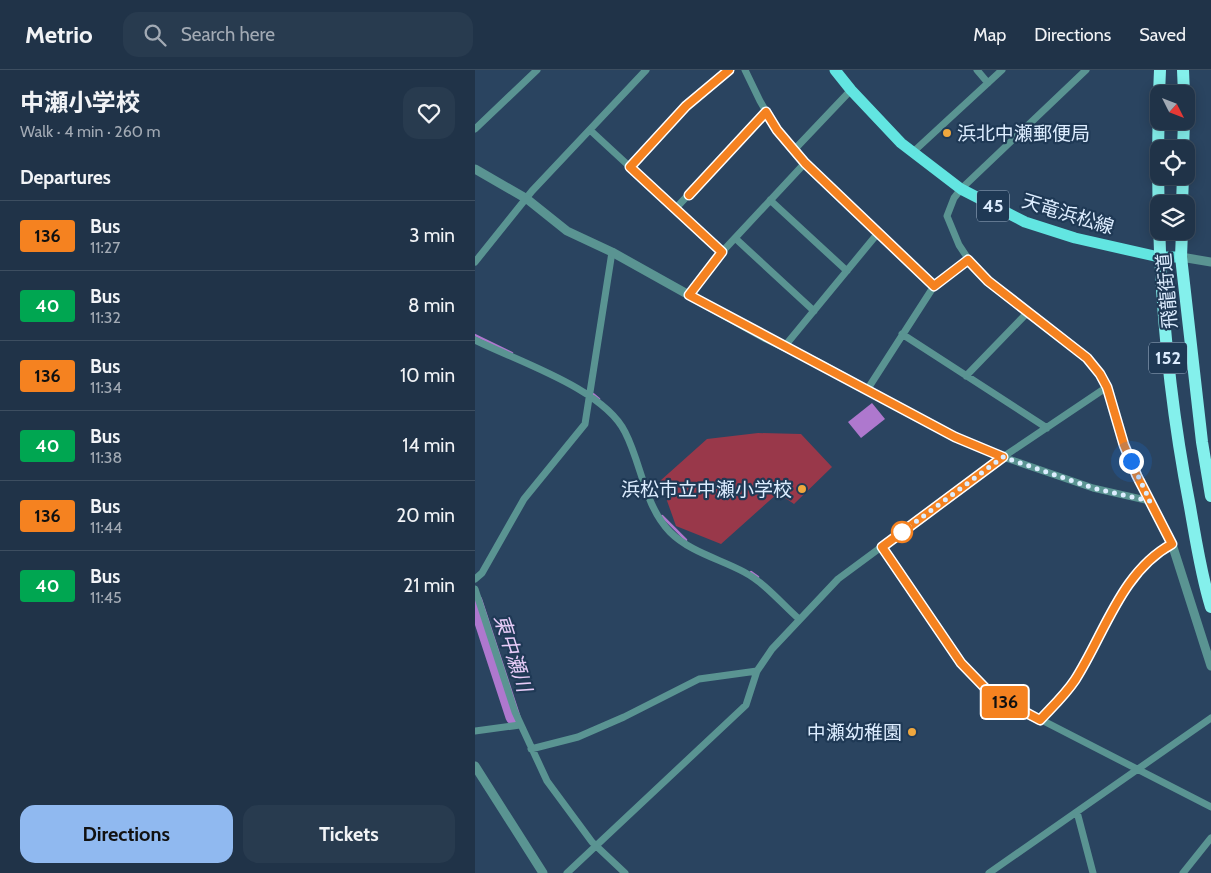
<!DOCTYPE html>
<meta charset="utf-8">
<style>
:root{--surface:#203348;--page:#283b4f;--text:#f1f3f6;--muted:#a2aab4;--line:#3d4e60;--accent:#90b9f0}
body{margin:0;font-family:Cabin,"Noto Sans JP",sans-serif;background:var(--page);color:var(--text);height:100vh;display:flex;flex-direction:column;font-size:19px;white-space:nowrap}
*{box-sizing:border-box;margin:0}
p{font-size:16px;color:var(--muted)}
.icon{flex:none;width:28px;height:28px;fill:none;stroke:currentColor;stroke-width:2;stroke-linecap:round;stroke-linejoin:round}
.map{position:relative;flex:1;overflow:hidden}
.details{display:flex;flex-direction:column;background:var(--surface);width:475px}
.details>*{flex:none}
.badge{padding:0 10px;border-radius:4px;font-size:18px;line-height:32px}
.needle{width:32px;rotate:132deg}
.tools{position:absolute;left:675px;top:15px;display:grid;gap:10px}
.tools a{display:grid;place-items:center;width:45px;height:45px;border-radius:10px;background:var(--surface);box-shadow:0 2px 12px #0003,0 0 0 1px var(--line);font-size:25px}
.you{position:absolute;width:25px;height:25px;margin:-12px;border:4px solid #fff;border-radius:50%;background:#1a73e8;box-shadow:0 0 0 8px #1a73e833}
.map>.badge{position:absolute;translate:-50% -50%;box-shadow:0 0 0 2px #fff}
h2{padding:0 20px;font-size:19px;line-height:45px}
.round{display:grid;place-items:center;flex:none;width:52px;height:52px;border-radius:15px;background:var(--page)}
.summary{display:flex;align-items:center;justify-content:space-between;height:85px;padding:0 20px}
h1{font-size:24px;font-weight:700;line-height:38px}
.button{display:flex;gap:10px;margin-top:auto;padding:10px 20px}
.button a{flex:1;height:58px;border-radius:15px;background:var(--accent);color:#111;font-size:20px;font-weight:700;line-height:58px;text-align:center}
.button a+a{background:var(--page);color:var(--text)}
ul{padding:0;list-style:none}
li{display:flex;align-items:center;gap:15px;height:70px;padding:0 20px;border-top:1px solid var(--line)}
li div{flex:1}
li b{display:block;font-size:19px}
li em{font-style:normal}
li .badge{min-width:55px;font-weight:700;text-align:center}
header{display:flex;align-items:center;gap:30px;box-sizing:border-box;height:70px;padding:0 25px;background:var(--surface);border-bottom:1px solid var(--line)}
header strong{font-size:24px}
nav{display:flex;gap:28px;margin-inline-start:auto;font-size:18px}
.search{width:350px;height:45px;background:var(--page);display:flex;align-items:center;gap:12px;box-sizing:border-box;padding:0 18px;border-radius:15px;color:var(--muted);font-size:19px}
main{display:flex;flex:1;min-height:0}
.map>svg:first-child{display:block}
.green{fill:#99384a}
.water{fill:#ae78ce}
.lines{fill:none;stroke-linecap:round;stroke-linejoin:round}
.stream{stroke:#ae78ce;stroke-width:2.5}
.river{stroke:#ae78ce;stroke-width:15}
.minor{stroke:#5a9492;stroke-width:7}
.tertiary{stroke:#5a9492;stroke-width:9}
.primary{stroke:#62e5e1;stroke-width:11}
.trunk{stroke:#84f0ec;stroke-width:12}
.line-casing{stroke:#fff;stroke-width:11}
.line{stroke:#f58220;stroke-width:8}
.walk{stroke:#ddedff;stroke-width:5;stroke-dasharray:0 9}
.poi-dot{fill:#efa73e;stroke:#1f3955;stroke-width:2}
.stop-dot{fill:#fff;stroke:#f58220;stroke-width:2.5}
.labels{text-anchor:middle;dominant-baseline:central;stroke-width:4.5;stroke-linejoin:round;paint-order:stroke}
.shield{fill:#1f3955;stroke:#a4b7cc;stroke-width:1}
.shield-label{font-size:18px;font-weight:bold;fill:#ddedff}
.poi-label{font-size:19px;fill:#ddedff;stroke:#1f3955;text-anchor:end}
.street-label{font-size:19px;fill:#ddedff;stroke:#1f3955}
.water-label{font-size:20px;font-style:italic;fill:#e7ccf8;stroke:#1f3955}
</style>
<header>
<strong>Metrio</strong>
<div class="search"><svg class="icon" aria-label="search" viewBox="0 0 24 24"><circle cx="10" cy="10" r="6"/><path d="M15 15l6 6"/></svg>Search here</div>
<nav><a>Map</a><a>Directions</a><a>Saved</a></nav>
</header>
<main>
<section class="details">
<div class="summary"><div><h1>中瀬小学校</h1><p>Walk · 4 min · 260 m</p></div><a class="round"><svg class="icon" aria-label="heart" viewBox="0 0 24 24"><path d="M12 20l-8-8c-3-5 5-10 8-4 3-6 11-1 8 4z"/></svg></a></div>
<h2>Departures</h2>
<ul>
<li><span class="badge" style="background:#f58220;color:#111">136</span><div><b>Bus</b><p>11:27</p></div><em>3 min</em></li>
<li><span class="badge" style="background:#00a651;color:#fff">40</span><div><b>Bus</b><p>11:32</p></div><em>8 min</em></li>
<li><span class="badge" style="background:#f58220;color:#111">136</span><div><b>Bus</b><p>11:34</p></div><em>10 min</em></li>
<li><span class="badge" style="background:#00a651;color:#fff">40</span><div><b>Bus</b><p>11:38</p></div><em>14 min</em></li>
<li><span class="badge" style="background:#f58220;color:#111">136</span><div><b>Bus</b><p>11:44</p></div><em>20 min</em></li>
<li><span class="badge" style="background:#00a651;color:#fff">40</span><div><b>Bus</b><p>11:45</p></div><em>21 min</em></li>
</ul>
<div class="button"><a>Directions</a><a>Tickets</a></div>
</section>
<div class="map">
<svg width="736" height="803" viewBox="0 0 736 803">
<rect width="100%" height="100%" fill="#2a4460"/>
<path class="green" d="M283,363L326,364L357,397L319,434L303,423L246,474L201,456L185,411L232,369Z"/>
<path class="water" d="M397,333L410,349L386,368L373,352Z"/>
<g class="lines">
<path class="stream" d="M0,265L37,283
M118,324L124,329
M187,446L211,470
M276,502L283,507"/>
<path class="river" d="M0,531L38,647"/>
<path class="minor" d="M270,0L285,31L302,60L330,93L459,216
M502,0L513,13
M611,0L486,119L479,128L472,146L484,175L500,199L618,293L632,317L649,375L675,431
M0,59L62,0
M115,60L247,182
M319,80L376,20
M437,83L527,0
M155,97L211,36L254,0
M295,130L372,201
M201,138L291,42
M260,168L339,241
M0,192L57,121L171,0
M214,225L247,182L330,93
M427,264L572,358
M0,270C42,291 129,319 150,362C167,395 169,435 195,462C215,482 245,489 269,502C290,513 306,533 324,549
M309,277L403,163
M491,306L553,242
M392,320L459,216L493,190
M528,387L618,418L675,431
M407,477L486,593L516,624L736,737
M0,509L7,503L49,429L110,354L137,182
M0,519L40,642L72,711L117,772L150,803
M565,651C577,637 590,625 600,610C630,563 646,503 697,474
M0,661L45,655
M56,679L103,667L149,647L224,609L282,601
M602,742L618,803
M92,803L271,635L282,601L297,579L363,509L528,387L632,317
M514,803L736,648
M708,803L736,768"/>
<path class="tertiary" d="M0,99L52,129L92,161L137,182L291,268L341,292L480,367L528,387
M706,187L736,192
M675,431L697,474L736,596
M0,696L68,803"/>
<path class="primary" d="M360,0L376,20L426,73L486,119L550,152L600,168L684,187H706"/>
<path class="trunk" d="M708,0L709,24
M684,24L685,0
M684,35C680,170 689,305 715,437C721,471 726,505 736,537
M708,79L709,51
M707,134L708,106
M707,161L706,187L727,372L736,426"/>
</g>
<g class="lines">
<g class="line-casing">
<path id="line" d="M214,125L291,42L302,60L330,93L459,216L493,190L513,211L612,288L625,304L632,317L649,375L662,406L697,474C646,502 630,563 600,610C590,625 577,637 565,650L516,624L486,593L407,477L528,387L480,367L214,225L247,182L155,97L211,36L254,0"/>
</g>
<use href="#line" class="line"/>
<path class="walk" d="M427,462L528,387L618,418L675,431L656,391"/>
</g>
<g class="poi-dot">
<circle cx="472" cy="63" r="5"/>
<circle cx="327" cy="419" r="5"/>
<circle cx="437" cy="662" r="5"/>
</g>
<circle class="stop-dot" cx="427" cy="462" r="10"/>
<g class="labels">
<g class="shield">
<rect x="502" y="120.5" width="32" height="31" rx="4"/>
<rect x="674" y="272.5" width="38" height="31" rx="4"/>
</g>
<g class="shield-label">
<text x="518" y="136">45</text>
<text x="693" y="288">152</text>
</g>
<g class="poi-label">
<text x="482" y="63" text-anchor="start">浜北中瀬郵便局</text>
<text x="317" y="419">浜松市立中瀬小学校</text>
<text x="427" y="662">中瀬幼稚園</text>
</g>
<g class="street-label">
<text transform="translate(593 144) rotate(17)">天竜浜松線</text>
<text transform="translate(692 221) rotate(-95)">飛龍街道</text>
</g>
<g class="water-label">
<text transform="translate(38 583) rotate(72)">東中瀬川</text>
</g>
</g>
</svg>
<div class="tools">
<a><svg class="needle" viewBox="-14 -14 28 28"><path d="M0-13l5 13h-10z" fill="#e53935"/><path d="M0 13l5-13h-10z" fill="#a2aab4"/></svg></a>
<a><svg class="icon" aria-label="locate" viewBox="0 0 24 24"><circle cx="12" cy="12" r="6"/><path d="M12 2v4M12 18v4M2 12h4M18 12h4"/></svg></a>
<a><svg class="icon" aria-label="layers" viewBox="0 0 24 24"><path d="M12 4l9 5-9 5-9-5zM3 14l9 5 9-5"/></svg></a>
</div>
<div class="you" style="left:656px;top:391px"></div>
<b class="badge" style="left:530px;top:632px;background:#f58220;color:#111">136</b>
</div>
</main>
